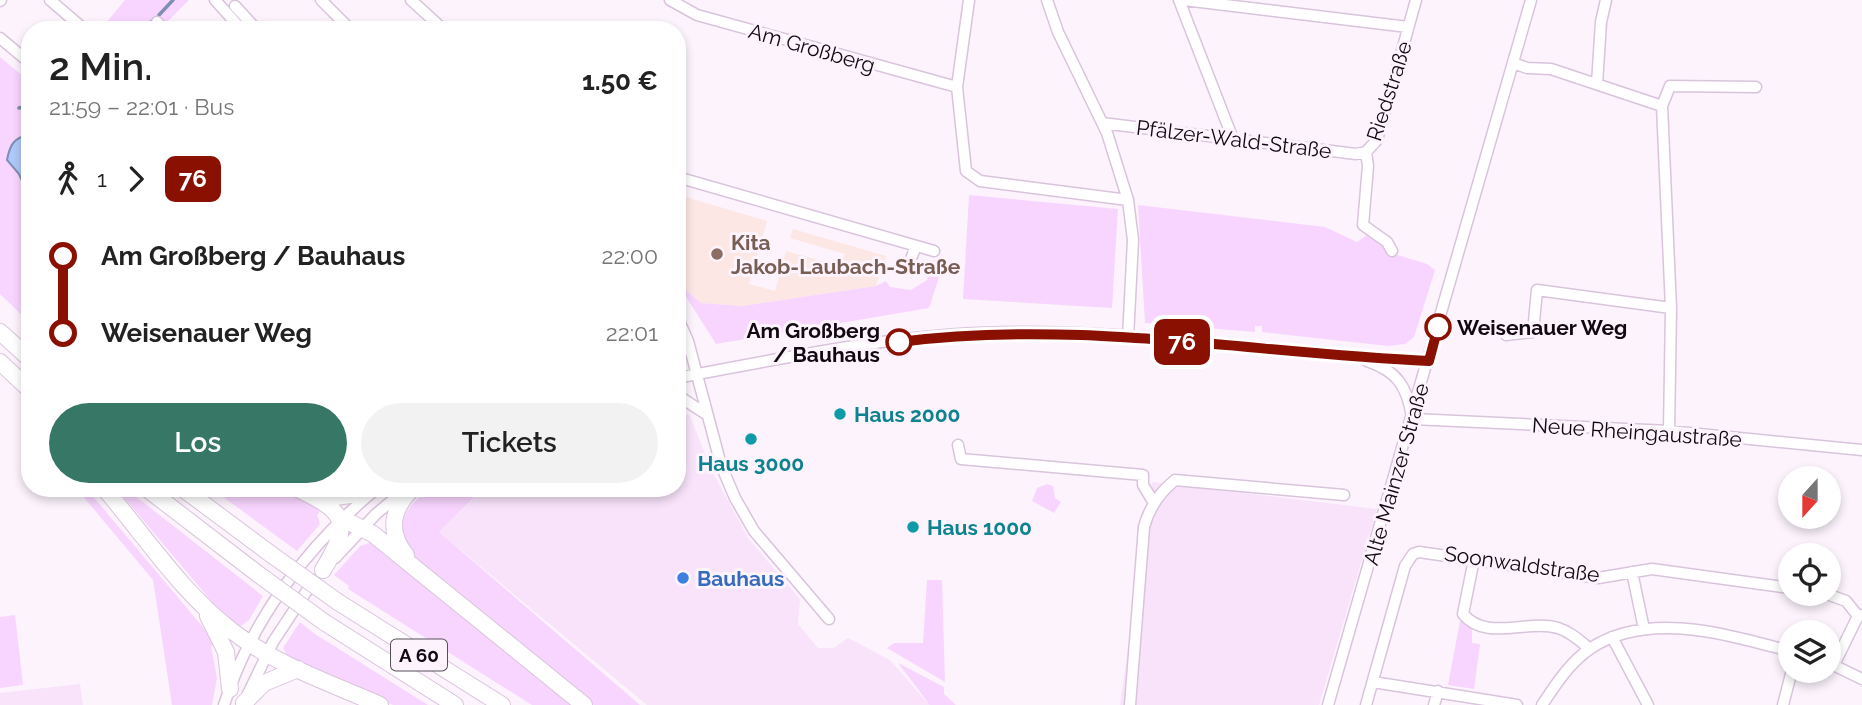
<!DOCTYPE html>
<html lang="de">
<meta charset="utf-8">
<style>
:root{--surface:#fff;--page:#f2f2f2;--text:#222;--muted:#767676;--accent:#377766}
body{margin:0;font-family:Raleway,sans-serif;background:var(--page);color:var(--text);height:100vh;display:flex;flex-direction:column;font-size:26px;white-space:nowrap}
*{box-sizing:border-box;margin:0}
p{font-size:23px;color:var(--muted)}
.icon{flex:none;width:38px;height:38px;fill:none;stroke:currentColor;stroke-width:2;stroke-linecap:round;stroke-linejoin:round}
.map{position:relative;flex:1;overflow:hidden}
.sheet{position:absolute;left:21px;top:21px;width:665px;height:476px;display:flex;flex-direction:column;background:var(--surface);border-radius:28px;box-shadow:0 4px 10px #0003}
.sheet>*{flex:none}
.badge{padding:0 14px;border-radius:10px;font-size:24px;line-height:46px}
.needle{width:46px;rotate:201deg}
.controls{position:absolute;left:1778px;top:466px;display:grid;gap:14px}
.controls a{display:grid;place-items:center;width:63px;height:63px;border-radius:50%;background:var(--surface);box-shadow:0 4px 10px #0003;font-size:35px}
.map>.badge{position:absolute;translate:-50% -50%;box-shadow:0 0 0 4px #fff}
.legs{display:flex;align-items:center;gap:10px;height:77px;padding:0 28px;font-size:23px}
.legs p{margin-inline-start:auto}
.head{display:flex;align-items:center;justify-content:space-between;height:119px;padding:0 28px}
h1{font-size:38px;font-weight:600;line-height:52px}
.cta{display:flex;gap:14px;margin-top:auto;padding:14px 28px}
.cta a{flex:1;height:80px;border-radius:42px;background:var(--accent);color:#fff;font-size:28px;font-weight:600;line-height:80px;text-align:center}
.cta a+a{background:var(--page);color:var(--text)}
ul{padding:0 28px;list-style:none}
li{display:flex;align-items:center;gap:24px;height:77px;font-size:26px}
li i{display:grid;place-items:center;width:10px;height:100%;margin:0 9px;background:currentColor}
li i::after{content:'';width:18px;height:18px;margin:-9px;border:5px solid;border-radius:50%;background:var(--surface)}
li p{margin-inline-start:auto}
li:first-child i{background:linear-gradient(#0000 50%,currentColor 0)}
li:last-child i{background:linear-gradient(currentColor 50%,#0000 0)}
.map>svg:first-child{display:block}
.built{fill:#f8e3fb}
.education{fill:#fce7e4}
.green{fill:#f8d5fe}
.water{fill:#aec9fa;stroke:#7f8fb4;stroke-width:2}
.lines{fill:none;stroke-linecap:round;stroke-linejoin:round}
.stream{stroke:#7f8fb4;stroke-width:3.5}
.minor-casing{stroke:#d9c4dc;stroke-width:13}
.highway-casing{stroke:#d9c4dc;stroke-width:18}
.minor{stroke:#fff;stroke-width:10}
.highway{stroke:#fff;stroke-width:16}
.highway-bridge-casing{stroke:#d9c4dc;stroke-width:18;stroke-linecap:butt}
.highway-bridge{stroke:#fff;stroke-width:16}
.line-1-casing{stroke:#fff;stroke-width:16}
.line-1{stroke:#8a1002;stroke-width:10}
.education-dot{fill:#8d6e63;stroke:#fcf3fd;stroke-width:2.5}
.stop-1-dot{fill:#fff;stroke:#8a1002;stroke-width:3.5}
.culture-dot{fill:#0f9aa8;stroke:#fcf3fd;stroke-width:2.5}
.shop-dot{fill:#3f7fe0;stroke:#fcf3fd;stroke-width:2.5}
.labels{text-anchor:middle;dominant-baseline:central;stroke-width:6;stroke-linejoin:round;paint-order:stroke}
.shield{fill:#fcf3fd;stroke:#574f58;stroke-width:2}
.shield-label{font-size:19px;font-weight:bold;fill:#100911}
.street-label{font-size:21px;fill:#100911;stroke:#fcf3fd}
.education-label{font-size:21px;font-weight:bold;fill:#785e54;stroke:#fcf3fd;text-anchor:start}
.stop-label{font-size:21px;font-weight:bold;fill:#100911;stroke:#fcf3fd;text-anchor:start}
.culture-label{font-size:21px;font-weight:bold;fill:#0d838f;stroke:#fcf3fd;text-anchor:start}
.shop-label{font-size:21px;font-weight:bold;fill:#366cbe;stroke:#fcf3fd;text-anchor:start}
</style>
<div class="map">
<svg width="1862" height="705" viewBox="0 0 1862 705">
<rect width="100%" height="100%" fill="#fcf3fd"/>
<path class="built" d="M677,408L690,416L711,469L748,538L800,599L798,624L818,648H834L848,638L890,660L927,702L940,705H647L439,532L485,488H677Z
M1152,482L1377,509L1319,705H1120Z
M80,684L83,705H0V693Z"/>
<path class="education" d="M682,196L767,221L749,284L775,291L786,251L841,266L845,254L790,238L793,229L886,256L876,286L742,306L701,303L677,282V211Z"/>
<path class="green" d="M125,0H189L159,30H100Z
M0,57L30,82V323L0,294Z
M969,195L1118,209L1112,308L963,299Z
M1138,205L1325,227L1357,242L1367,235L1391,253L1427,264L1435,270L1414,337L1405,344L1388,346L1262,332V326H1255V332L1145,323Z
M933,260L940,261L942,268L929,308L716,344L683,292L686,290L701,303L742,306L876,286L886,281L890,287L911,290L927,280Z
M1047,484L1053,486L1055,498L1061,502L1054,513L1032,501L1037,488Z
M76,488H86L217,644L211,646L217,678L212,705H172L153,580Z
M116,488H125L263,596L249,620L237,629L228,621Z
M211,488H281L321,510L317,515L320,524L297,551Z
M431,488H484L439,532L640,705H594L418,560C391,530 400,510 431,488Z
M372,542L576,705H532L348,589L349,586L334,575L360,546Z
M927,580H942L945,682L887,648L894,643H923Z
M15,615L23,685L0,688V617Z
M1460,621L1472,625V643L1480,644L1474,689L1448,685Z
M300,622L315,634L428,705H393L285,658L286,653L283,648Z
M898,663L944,687V694L956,705H930Z"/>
<path class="water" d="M30,134V199L19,174L7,160C10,144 14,138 30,134Z"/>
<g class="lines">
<path class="stream" d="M159,15L173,0
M144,30L152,21
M19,108L30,105"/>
<g class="minor-casing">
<path id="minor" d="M50,0L85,30
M215,0L242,30
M321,0L351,30
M411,0L444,30
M670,0L697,15L957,87
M969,0L957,87L966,171L980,181L1128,200
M1047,0L1058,32L1107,133L1128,200L1133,240L1128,338
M1179,0L1233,139
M1184,0L1408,27
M0,1L1,0
M235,6L257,30
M157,22L165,30
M0,38L30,63
M1513,63L1527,68L1551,69L1662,106L1671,308L1669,431
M1597,84L1601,22L1606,0
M1662,106L1670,86L1756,87
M1102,123L1356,154L1366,152
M1366,152L1377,140L1416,0
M1366,152L1368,166L1363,225L1387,242L1392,251
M677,177L934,251
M909,264L916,246
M677,316L688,341L721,465L735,498L754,531L829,619
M1506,335L1533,332L1537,290L1671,308
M1367,361C1397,371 1407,386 1412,417
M677,378C790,357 907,331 1023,332C1158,332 1294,354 1429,361
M677,395L706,414
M1413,419L1669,431L1862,450
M958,445L961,459L1143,475V485L1154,503
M335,558L376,514L406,489
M1474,559L1463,614C1486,642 1527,619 1558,628C1571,632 1580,641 1590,649
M1632,572L1644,629
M1824,593L1846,601L1858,616L1862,615
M1612,637L1648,705
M1829,663L1862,679
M1834,665L1858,616
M1373,682L1517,705
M247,696L273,642L314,580
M224,705C251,620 307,546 375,490
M1130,705L1144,527C1149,508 1159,493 1175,480L1344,495
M1328,705L1531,0
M1366,705L1405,566L1413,554L1419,552L1598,578L1652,569L1790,588
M1434,705L1438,691
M1542,705C1556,684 1570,662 1591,648C1650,610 1728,635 1790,651
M1783,705L1792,670"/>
</g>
<g class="highway-casing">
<path id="highway" d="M0,332L30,359
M0,362L30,390
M104,488C145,536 182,593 232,631C276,665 330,683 380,705
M146,488L258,574
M182,488L272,555
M296,488C347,512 352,522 323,570
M319,499L351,495L372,488
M340,522L351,523L373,534L584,705
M406,555C387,532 392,508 413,488
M338,602L502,705
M208,616L226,652L230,689
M324,622L455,705
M244,703L264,683L298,669"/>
</g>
<use href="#minor" class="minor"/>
<use href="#highway" class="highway"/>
<g class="highway-bridge-casing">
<path id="highway-bridge" d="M272,555L338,602
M258,574L324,622"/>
</g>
<use href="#highway-bridge" class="highway-bridge"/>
</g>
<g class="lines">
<g class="line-1-casing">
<path id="line-1" d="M899,342C1077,319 1252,353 1429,361L1438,327"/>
</g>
<use href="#line-1" class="line-1"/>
</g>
<circle class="education-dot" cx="717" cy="254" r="7"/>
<g class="stop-1-dot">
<circle cx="1438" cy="327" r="12"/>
<circle cx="899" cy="342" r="12"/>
</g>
<g class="culture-dot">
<circle cx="840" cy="414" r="7"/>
<circle cx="751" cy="439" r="7"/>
<circle cx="913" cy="527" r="7"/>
</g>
<circle class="shop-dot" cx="683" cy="578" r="7"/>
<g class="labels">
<rect class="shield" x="391" y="639.5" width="56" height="31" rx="5"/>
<g class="shield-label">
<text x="419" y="655">A 60</text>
</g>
<g class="street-label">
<text transform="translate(812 48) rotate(16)">Am Großberg</text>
<text transform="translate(1389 91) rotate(-72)">Riedstraße</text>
<text transform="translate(1234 139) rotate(7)">Pfälzer-Wald-Straße</text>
<text transform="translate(1637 432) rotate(4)">Neue Rheingaustraße</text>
<text transform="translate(1396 474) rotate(-74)">Alte Mainzer Straße</text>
<text transform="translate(1522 564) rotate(8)">Soonwaldstraße</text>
</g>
<g class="education-label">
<text x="731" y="242">Kita<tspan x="731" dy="24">Jakob-Laubach-Straße</tspan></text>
</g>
<g class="stop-label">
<text x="1457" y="327">Weisenauer Weg</text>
<text x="880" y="330" text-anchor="end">Am Großberg<tspan x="880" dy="24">/ Bauhaus</tspan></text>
</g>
<g class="culture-label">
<text x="854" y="414">Haus 2000</text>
<text x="751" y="463" text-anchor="middle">Haus 3000</text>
<text x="927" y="527">Haus 1000</text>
</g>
<g class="shop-label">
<text x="697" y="578">Bauhaus</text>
</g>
</g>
</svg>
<div class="controls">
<a><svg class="needle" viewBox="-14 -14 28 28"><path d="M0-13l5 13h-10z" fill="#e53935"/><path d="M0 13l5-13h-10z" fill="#767676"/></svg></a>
<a><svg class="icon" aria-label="locate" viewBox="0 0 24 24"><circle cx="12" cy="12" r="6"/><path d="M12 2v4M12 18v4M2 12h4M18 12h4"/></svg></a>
<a><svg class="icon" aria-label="layers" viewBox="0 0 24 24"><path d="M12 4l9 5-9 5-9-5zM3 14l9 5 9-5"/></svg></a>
</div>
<b class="badge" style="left:1182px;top:342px;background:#8a1002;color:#fff">76</b>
<section class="sheet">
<div class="head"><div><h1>2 Min.</h1><p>21:59 – 22:01 · Bus</p></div><b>1.50 €</b></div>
<div class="legs"><svg class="icon" aria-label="walk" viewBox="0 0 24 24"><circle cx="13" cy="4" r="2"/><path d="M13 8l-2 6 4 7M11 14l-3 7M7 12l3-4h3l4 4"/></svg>1<svg class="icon" aria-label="forward" viewBox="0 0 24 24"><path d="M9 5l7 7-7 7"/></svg><b class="badge" style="background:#8a1002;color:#fff">76</b></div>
<ul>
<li><i style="color:#8a1002"></i><b>Am Großberg / Bauhaus</b><p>22:00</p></li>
<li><i style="color:#8a1002"></i><b>Weisenauer Weg</b><p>22:01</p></li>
</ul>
<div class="cta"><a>Los</a><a>Tickets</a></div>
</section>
</div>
